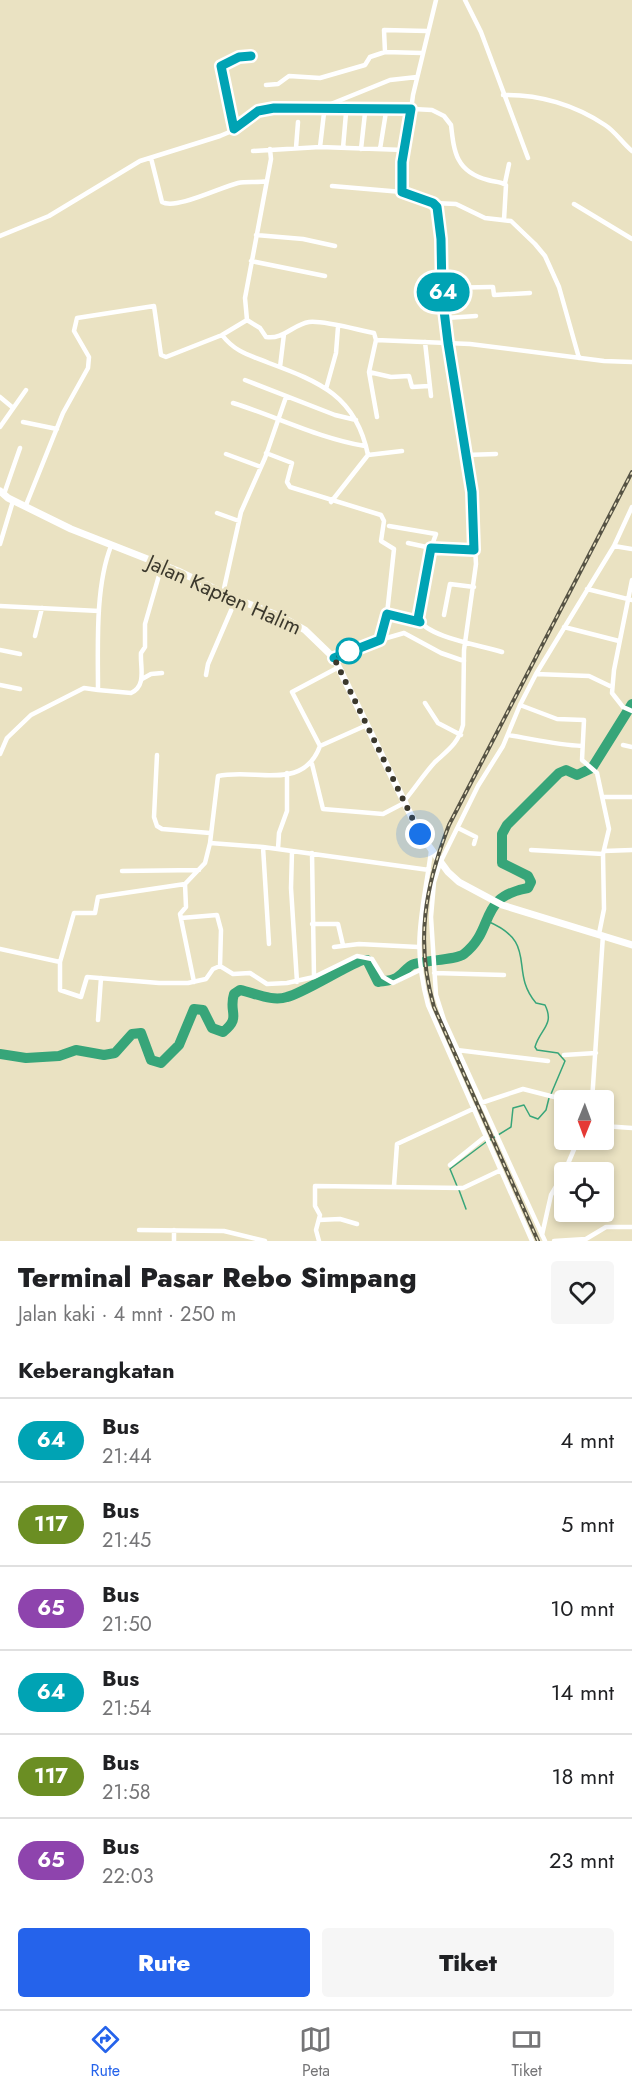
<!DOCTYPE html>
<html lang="id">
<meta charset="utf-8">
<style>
:root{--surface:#fff;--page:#f6f6f6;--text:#202124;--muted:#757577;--line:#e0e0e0;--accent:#2563eb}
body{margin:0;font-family:Jost,sans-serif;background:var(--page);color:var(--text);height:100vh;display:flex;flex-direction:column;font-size:22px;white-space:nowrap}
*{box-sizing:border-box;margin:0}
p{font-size:20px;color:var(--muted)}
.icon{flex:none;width:33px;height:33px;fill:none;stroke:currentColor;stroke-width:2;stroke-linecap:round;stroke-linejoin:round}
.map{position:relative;height:1241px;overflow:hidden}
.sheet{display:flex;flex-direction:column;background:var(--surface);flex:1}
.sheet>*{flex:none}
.badge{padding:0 12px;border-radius:20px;font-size:21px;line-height:39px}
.needle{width:39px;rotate:181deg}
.tools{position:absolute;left:554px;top:1090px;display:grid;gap:12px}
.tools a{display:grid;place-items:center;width:60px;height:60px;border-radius:6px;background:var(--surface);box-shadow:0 3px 9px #0003;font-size:30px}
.you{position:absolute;width:30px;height:30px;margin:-15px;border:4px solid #fff;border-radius:50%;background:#1a73e8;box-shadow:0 0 0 9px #1a73e833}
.map>.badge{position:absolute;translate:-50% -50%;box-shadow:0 0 0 3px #fff}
h2{padding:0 18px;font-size:22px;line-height:54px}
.round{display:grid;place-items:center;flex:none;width:63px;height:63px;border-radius:6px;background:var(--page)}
.summary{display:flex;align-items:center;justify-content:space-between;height:102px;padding:0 18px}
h1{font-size:28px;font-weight:800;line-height:45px}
.cta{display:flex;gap:12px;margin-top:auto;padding:12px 18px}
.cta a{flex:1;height:69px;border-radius:6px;background:var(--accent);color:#fff;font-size:24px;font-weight:800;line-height:69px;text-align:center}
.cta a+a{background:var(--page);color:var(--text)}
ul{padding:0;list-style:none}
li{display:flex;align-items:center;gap:18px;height:84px;padding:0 18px;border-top:2px solid var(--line)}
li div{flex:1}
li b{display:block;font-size:22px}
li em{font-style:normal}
li .badge{min-width:66px;font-weight:700;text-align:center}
.dock{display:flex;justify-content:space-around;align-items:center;height:84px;border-top:2px solid var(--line);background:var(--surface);font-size:16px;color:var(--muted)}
.dock a{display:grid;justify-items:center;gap:3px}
.dock .current{color:var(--accent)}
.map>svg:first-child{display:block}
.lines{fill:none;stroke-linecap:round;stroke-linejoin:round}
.stream{stroke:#37a579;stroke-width:1.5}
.river{stroke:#37a579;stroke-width:10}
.street{stroke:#fff;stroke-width:4.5}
.primary{stroke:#fff;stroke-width:7}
.rail-casing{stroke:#565344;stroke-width:4}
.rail{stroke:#eae2c2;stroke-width:1.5;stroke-dasharray:4.5;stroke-linecap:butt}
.line-casing{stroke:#fff;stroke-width:14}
.line{stroke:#00a3b4;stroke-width:9}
.walk{stroke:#3b382c;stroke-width:6;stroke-dasharray:0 10.8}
.stop-dot{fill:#fff;stroke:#00a3b4;stroke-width:3}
.labels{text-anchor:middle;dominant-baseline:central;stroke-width:6;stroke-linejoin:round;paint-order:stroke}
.street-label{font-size:21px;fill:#3b382c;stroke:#eae2c2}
</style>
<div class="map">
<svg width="632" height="1241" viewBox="0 0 632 1241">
<rect width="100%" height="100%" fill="#eae2c2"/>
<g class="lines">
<path class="stream" d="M487,921C540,943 508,970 536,1003L545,1005C555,1025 540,1029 535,1047L537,1050L558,1053L565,1061L551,1094
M490,1140L511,1127L513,1108L524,1105L530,1116L538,1119L546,1110L549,1098
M457,1186L450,1169L486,1142
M459,1190L466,1209"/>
<path class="river" d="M0,1054L26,1058L59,1056L76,1050L104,1055L115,1053L132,1034L141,1033L151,1060L161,1063L179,1045L194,1009L203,1010L212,1028L223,1032C242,1017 228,1013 234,994L240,990C255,993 272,1002 287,997C305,993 359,957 367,960L378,982C383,981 391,981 396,978C403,975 407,966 414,964C426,960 456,960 464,954C496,929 477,897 528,888L531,882L528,876L502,863V834L507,825L559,773L566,770L577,775L592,768L632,704"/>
<path class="street" d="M465,0L481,32L528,158
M385,52L384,30L427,31
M266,85L278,84L289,76L320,78L365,65L370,57L385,52L422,53
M503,95C539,94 575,105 605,125C616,132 622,143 632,151
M326,106L390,80L417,77
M234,129L221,66L239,57L251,56
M320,147L324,113
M296,148L298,122
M343,148L346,113
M270,149L271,159L245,298L247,320L260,328L266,337C283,340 294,324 309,322C323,320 358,330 374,333L376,340L470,344L604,361L632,362
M361,149L365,113
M380,149L386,112
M253,151L320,147L404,150
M151,158L162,202C176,210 221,187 238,183C247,181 257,183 267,181
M505,183L509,164
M332,186L402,192
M434,203L456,204L485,218L511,221L535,244L545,256L559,287L579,358
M574,204L632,239
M256,235L303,239L335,246
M0,236L49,216L140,161L220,136L239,128L258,111L274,109L376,107L432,110L444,116L451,125C454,152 456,172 488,180C494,182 500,181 506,185L504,220
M251,261L325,276
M443,288L490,287H493L494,295L530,293
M446,318L476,316
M247,320L222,335C235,352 249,355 269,363C320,382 356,396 368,455L331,502
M376,340L369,372L391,377L409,376L412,387L429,386
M425,342L431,396
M280,367L284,334
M369,372L377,417
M245,380L335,415L356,420
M326,389L336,353L338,327
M0,397L12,407
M233,403C278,417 318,438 365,446
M23,422L57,429
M0,427L26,390
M266,453L292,463L287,482L290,487L381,515L384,521L381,541L394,549L387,614L382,637L334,658
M226,454L261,467
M368,455L402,451
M465,455L496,454
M4,494L20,448
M26,505L63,413L88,368L89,357L74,331L77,318L154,306L161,355L166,357L222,335
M217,513L239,521
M389,526L436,534L431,548L408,543
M0,544L13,501
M614,546L632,549
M474,550L431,548L418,619C429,638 481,645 502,652
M632,580L614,670L612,693L623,707L632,711
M587,589L632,600
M223,593L241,512L265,458L286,397
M0,606L99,611
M387,614L419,622
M444,615L450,584L474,587
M564,627L619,641
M35,636L42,608
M380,640L404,633L441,653L464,661
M0,650L20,654
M536,674L589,676L612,687
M206,675L208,664L236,599
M142,679L151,674L162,673
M0,685L20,689
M98,690L131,693C147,686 140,667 141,653L145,647V624L162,565
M425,703L438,723L461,735
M520,705L557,719L584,720L582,760L597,773L609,829L603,854L604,909L599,934
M508,735C533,739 557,745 582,746
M623,745L632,747
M320,746L292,692L339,667
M0,754L7,738L31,715L84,688L98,690C98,646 95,587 111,546
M157,755L154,817L157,826L162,829L210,833
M312,764L323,809L383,814L406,802
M602,797H632
M405,800C415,788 424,774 435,762C448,750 458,744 463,725L464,650L476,564L472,492L443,303L441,239L437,207L433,203L404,195L401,188L413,95L436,0
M458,828L476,837L474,844
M210,843L218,776C256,768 303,792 320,746L367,725
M263,847L269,944
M278,849L279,833L287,811V773
M531,850L603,854
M292,851L291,888L297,982
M431,851C423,914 411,941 428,1005L532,1241
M604,851L632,850
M122,871L199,870
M185,884L186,907L180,914L194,982
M181,918L217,915L221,930L220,966
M312,924H338L343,945
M334,947L359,944L418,947
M0,949L60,962V990L81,997L87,977L159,983H188L206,979L213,969L220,966L233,974L250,973L267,984L287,983L314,977L312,853
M60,962L74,913H95L98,897L185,884L205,863L210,843L263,847L429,870
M434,973L504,975
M314,977L357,956L372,959L383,977L393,983L420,970
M98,1020L101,978
M457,1050L548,1061
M564,1055L596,1053
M592,1101L603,935
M481,1103L523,1089L570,1101
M603,1126L632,1128
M450,1165L486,1136
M394,1186L397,1144L475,1108
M319,1220L340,1219L357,1224
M139,1230L224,1231L265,1241
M174,1230V1241
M542,1235L551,1195L564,1173L578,1140
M319,1241L316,1230L320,1215L315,1206V1186L463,1188L501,1170
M545,1241L444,1020L436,995L431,917L434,882L440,863L478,786L503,746L520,705L536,674L614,546L632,507
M554,1241L586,1239L606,1227H632"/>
<path class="primary" d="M0,491L8,498L71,529L178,571L236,599L282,617L305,630L334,658L420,834L448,872L459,882L502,905L632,945"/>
<g class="rail-casing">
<path id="rail" d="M538,1241L434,1007C415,941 425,887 449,825L632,472"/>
</g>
<use href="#rail" class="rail"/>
</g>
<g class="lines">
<g class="line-casing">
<path id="line" d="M251,56L239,57L221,66L234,129L258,111L274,108L411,109L402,162V192L433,203L437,207L441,239L442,294L448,343L472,492L474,550L431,548L418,619L420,622L387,614L380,640L334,658"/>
</g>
<use href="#line" class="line"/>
<path class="walk" d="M349,651L334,658L420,834"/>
</g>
<circle class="stop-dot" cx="349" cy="651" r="12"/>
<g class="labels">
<g class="street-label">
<text transform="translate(224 595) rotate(24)">Jalan Kapten Halim</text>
</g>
</g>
</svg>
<div class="tools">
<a><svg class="needle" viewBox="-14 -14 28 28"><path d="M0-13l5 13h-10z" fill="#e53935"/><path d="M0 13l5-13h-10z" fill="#757577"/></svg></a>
<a><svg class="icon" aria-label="locate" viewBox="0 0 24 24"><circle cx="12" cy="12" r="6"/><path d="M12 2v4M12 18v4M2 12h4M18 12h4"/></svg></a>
</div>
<div class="you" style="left:420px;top:834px"></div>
<b class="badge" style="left:443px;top:292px;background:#00a3b4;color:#fff">64</b>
</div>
<section class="sheet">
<div class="summary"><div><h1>Terminal Pasar Rebo Simpang</h1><p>Jalan kaki · 4 mnt · 250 m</p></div><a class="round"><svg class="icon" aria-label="heart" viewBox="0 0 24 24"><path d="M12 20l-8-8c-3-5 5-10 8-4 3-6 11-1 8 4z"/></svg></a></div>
<h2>Keberangkatan</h2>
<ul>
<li><span class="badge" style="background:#00a3b4;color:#fff">64</span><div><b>Bus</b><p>21:44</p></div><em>4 mnt</em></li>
<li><span class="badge" style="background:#6b8e23;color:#fff">117</span><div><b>Bus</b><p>21:45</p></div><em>5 mnt</em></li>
<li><span class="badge" style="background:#8e44ad;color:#fff">65</span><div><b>Bus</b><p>21:50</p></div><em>10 mnt</em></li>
<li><span class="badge" style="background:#00a3b4;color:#fff">64</span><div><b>Bus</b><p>21:54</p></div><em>14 mnt</em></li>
<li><span class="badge" style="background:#6b8e23;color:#fff">117</span><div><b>Bus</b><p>21:58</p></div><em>18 mnt</em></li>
<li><span class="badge" style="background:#8e44ad;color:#fff">65</span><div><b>Bus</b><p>22:03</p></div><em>23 mnt</em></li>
</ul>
<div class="cta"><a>Rute</a><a>Tiket</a></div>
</section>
<nav class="dock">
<a class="current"><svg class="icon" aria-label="directions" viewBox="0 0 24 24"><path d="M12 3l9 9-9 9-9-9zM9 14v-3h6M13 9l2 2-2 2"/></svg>Rute</a>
<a><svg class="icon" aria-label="map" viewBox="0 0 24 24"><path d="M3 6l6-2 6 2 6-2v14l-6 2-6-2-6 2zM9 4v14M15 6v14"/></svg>Peta</a>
<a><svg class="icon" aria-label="tickets" viewBox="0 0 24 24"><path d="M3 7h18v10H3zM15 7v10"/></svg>Tiket</a>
</nav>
